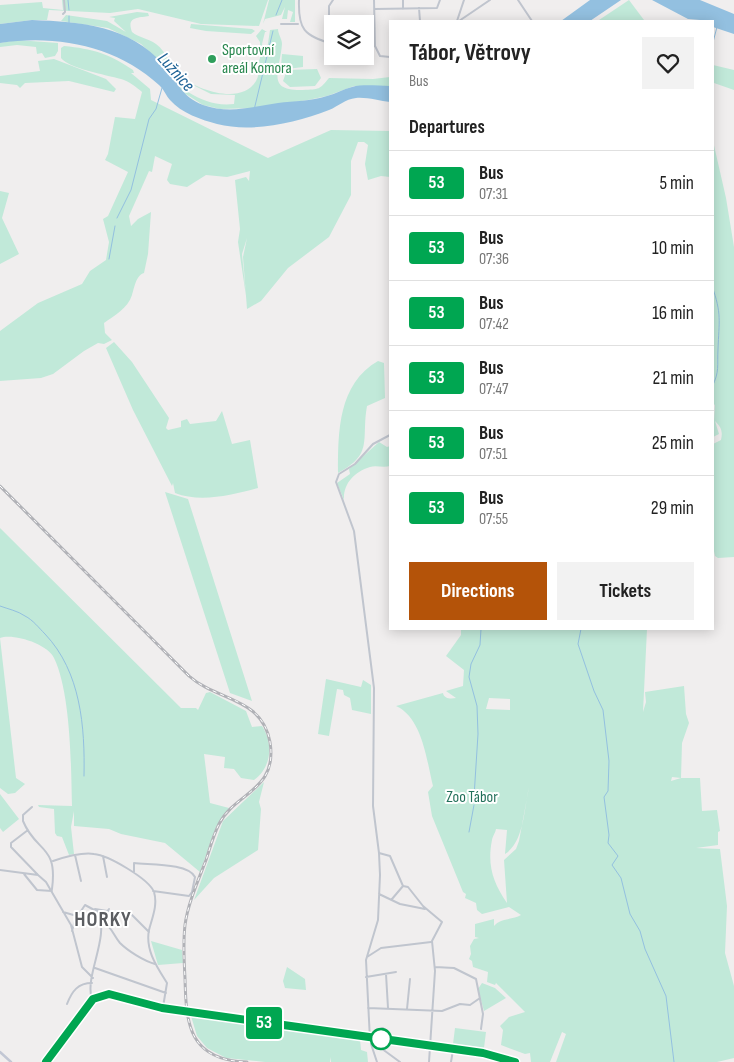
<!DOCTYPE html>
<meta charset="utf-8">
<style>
:root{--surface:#fff;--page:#f2f2f2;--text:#222;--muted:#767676;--line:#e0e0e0;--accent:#b45309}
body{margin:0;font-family:"Sofia Sans Condensed",sans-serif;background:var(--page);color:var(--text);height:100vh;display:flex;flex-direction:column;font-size:19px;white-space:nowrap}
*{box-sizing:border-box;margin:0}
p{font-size:16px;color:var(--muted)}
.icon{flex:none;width:28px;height:28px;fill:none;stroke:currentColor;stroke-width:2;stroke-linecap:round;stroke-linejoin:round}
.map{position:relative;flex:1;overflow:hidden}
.panel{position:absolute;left:389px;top:20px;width:325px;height:610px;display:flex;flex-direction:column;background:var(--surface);border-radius:0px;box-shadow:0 2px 12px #0003}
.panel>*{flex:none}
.badge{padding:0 10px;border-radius:4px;font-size:18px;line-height:32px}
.fabs{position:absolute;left:324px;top:15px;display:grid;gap:10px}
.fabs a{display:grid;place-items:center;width:50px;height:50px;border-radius:0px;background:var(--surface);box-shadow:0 2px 12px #0003;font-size:25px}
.map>.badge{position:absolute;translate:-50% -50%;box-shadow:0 0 0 2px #fff}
h2{padding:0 20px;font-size:19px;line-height:45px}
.round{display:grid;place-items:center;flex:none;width:52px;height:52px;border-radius:0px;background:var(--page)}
.overview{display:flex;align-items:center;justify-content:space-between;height:85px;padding:0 20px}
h1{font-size:24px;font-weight:700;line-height:38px}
.button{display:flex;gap:10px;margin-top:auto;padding:10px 20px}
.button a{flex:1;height:58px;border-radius:0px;background:var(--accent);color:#fff;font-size:20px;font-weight:700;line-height:58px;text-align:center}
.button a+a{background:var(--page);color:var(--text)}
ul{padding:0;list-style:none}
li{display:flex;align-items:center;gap:15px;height:65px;padding:0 20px;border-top:1px solid var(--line)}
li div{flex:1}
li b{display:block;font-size:19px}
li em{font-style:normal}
li .badge{min-width:55px;font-weight:700;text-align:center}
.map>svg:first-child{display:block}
.green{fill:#c1e9d9;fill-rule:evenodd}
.water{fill:#93c0e0}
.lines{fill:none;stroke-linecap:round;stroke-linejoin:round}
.stream{stroke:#93c0e0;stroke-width:1}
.street{stroke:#c0c5ce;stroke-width:2}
.secondary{stroke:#c2c7d4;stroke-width:2.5}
.rail-casing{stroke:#b1b2b7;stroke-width:3}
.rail{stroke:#fff;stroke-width:1;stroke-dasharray:4;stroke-linecap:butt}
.line-casing{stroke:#fff;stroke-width:11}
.line{stroke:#00a651;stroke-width:8}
.leisure-dot{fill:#2e9e5b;stroke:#fff;stroke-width:2}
.stop-dot{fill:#fff;stroke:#00a651;stroke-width:2.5}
.labels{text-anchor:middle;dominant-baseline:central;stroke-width:4;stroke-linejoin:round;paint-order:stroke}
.leisure-label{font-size:16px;fill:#27864d;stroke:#fff;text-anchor:start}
.park-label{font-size:16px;fill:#22705a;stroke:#fff}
.water-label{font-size:18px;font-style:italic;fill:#1e6396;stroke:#fff}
.district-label{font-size:21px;font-weight:bold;letter-spacing:1px;fill:#5b5d61;stroke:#fff}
</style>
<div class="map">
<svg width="734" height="1062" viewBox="0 0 734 1062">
<rect width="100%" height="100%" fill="#f0eeee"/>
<path class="green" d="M62,0H268L259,26L201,24L138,9L110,13L49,10L47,20H32L0,24V5L42,2L43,8L63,10Z
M269,0H295V22H290L293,12L288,10L287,19H282L285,7L281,15L265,19L263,24Z
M629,0L644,20L600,21L599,20Z
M137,12L148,13L149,16C139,18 126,16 132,32C139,38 148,38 156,44C167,52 171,68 182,77C199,91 242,105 256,81C260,74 259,66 259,58L260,61V42L256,36L262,29L267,32H265L262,44L264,51L267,50L270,30L278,29C278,34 282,39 282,44C280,71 265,91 303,90C320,89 319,90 329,78L373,79L390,77V86H354L327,96L308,100L254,108L220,109L203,105L181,91L166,67L141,44L108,28L61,21L66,15L107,21L126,32L114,21L115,18L109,17ZM181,79L211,94L235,95L234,104C216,106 203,101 188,92L191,87L184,83L181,87Z
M191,24L252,29L255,31L251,34L206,31L190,28Z
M17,40L58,43V51L55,56L45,58L42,53L37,54L36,47L17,45L0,47V43Z
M64,46C93,49 108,53 133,70L134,73H131L150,89L151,100L268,158L331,130L390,131V177L381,176L368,180L365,164L368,145L364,142H358L351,161V195L329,237L288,268L261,301L247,309L243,257L247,238L242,254L246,296L238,242L240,229L235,180L246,177L249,181L250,171L227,177L206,175L187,187L170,184L167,180L172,164L155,156L152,172L149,171L129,216L131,226L138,219L151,212L148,254L144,273C136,275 134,289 132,295C128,308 114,316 104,323L105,333L112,340L104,344L98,343L84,351L53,374L41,378L0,381V331L38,303L82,284L90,271L106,260L109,242L103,219L108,216L128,172L105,160L108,154L115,117L135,119L142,92C136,87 129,81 121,79C106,75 68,68 61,58V48Z
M282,54L303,56V67L287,69L286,66H281Z
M54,59L106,79L116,89L114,92L69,81L25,83L20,88L17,85L0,83V76L40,71L38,61Z
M713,65L734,70V90L714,83L713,91Z
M317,69L321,78L315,86L290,87L283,81L287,70Z
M713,141L726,198L734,247V557L718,558L715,556L712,542L713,444L721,440C723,431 721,427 715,421L719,434L713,437L715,404L713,407Z
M0,191L9,193L2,218L19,254L0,264Z
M114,342L132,362L169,418L166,428L168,430L181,427V421L187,419L190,424L216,421L222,411L232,444L250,440L258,488C233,495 200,503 175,493L173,483L172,486L133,410L106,348Z
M378,361L384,363L385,398L367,406C361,440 374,454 338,473C338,432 338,384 378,361Z
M379,442L387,447L390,446V466C383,468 376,465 370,467C354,472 343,484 344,500L337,483L350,474L349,469Z
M165,492L188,499L252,701L230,693Z
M0,528L181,708H196L198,710L206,693L210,692L246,711L252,727L262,726C274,744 271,768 254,780L241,778L234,769L224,768L225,757L204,754L210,803L229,808L216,827L200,872L165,843L121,834L109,829L74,826V811L71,827L74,854L69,855L62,837L57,836L55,833L54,809L39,807L38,805L72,806C71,767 71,693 54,658C48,644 13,633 0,638Z
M461,629H647L643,712L646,702L645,692L684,686L686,714L689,723L682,743L681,778L672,777L671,781L681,778H700L702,811L717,810L720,831L718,832V845L696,848L720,849L727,906L725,953L734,986V1058L717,1062H556L566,1034L562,1032L550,1062H531L530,1053L525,1054L501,1045L503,1030L500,1026L509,1017L525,1012L496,983L495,985L487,982L488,972L473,967L472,961L469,959L471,954L470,946L474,939L479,938L475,937V924L494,919V926C500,918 513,920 521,915L509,907L482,914L477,910L476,903L465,898L466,894L463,892L432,816L428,792L433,786C427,763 423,718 396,706L443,693C444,699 451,699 456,698L446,691L463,686L464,670L446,656L461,635ZM489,698L510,699V710L486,709ZM529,787L519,841L516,849L504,860L507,903C493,883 487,865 492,840C493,835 495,834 496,829L507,830L505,854C524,842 524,809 529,787Z
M0,638L16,778L25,784L15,793L8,794L0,788Z
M326,679L361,687L363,680L371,685V714L352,710L350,698L344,695L343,690L337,689L329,736L318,734Z
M264,782L259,802L261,809L258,850L214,878L194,900L223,821Z
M0,794L19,819L3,832L0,828Z
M151,941L182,950L183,963L158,965Z
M287,967L305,979L306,990L285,988L283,981Z
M482,983L495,988L506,998L484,1011L478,989Z
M191,1016L360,1039L361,1050L367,1052L368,1062H331L330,1057V1062H265L226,1058L207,1048L197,1036Z
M455,1028L486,1032L484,1048L453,1044Z"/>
<path class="water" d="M590,0H621L590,21H561Z
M652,0H700L734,14V34L713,27L712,21L688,19Z
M32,20C81,22 129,25 164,65C178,81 180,96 203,105C229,114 252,107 278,103C294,101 311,101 327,96C336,94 343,89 352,87C363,84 378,86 390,86V102C380,101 367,97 356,98C345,99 339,106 329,110C295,123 252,133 217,124C202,120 181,113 170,100C166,96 164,89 159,85C117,46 56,34 0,43V24Z"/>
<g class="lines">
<path class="stream" d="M68,0L69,10
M276,15L282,0
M69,23V16
M712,46L717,27
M254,110L273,31
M117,218L131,190L149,119L156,109L162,88
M109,259L115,226
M712,286C722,314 719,321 718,349C717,366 720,371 712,387
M0,606C8,609 18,611 25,616C33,620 39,628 45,634C81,672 85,727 84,776
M581,629L578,644L594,691L603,710L609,761L608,791L604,797L609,835L608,843L618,856L612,865L621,878L630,914L640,931L645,949L666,996L674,1062
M474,797L478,734L477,706L469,677L471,664L480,645L481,629
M469,832L474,805"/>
<path class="street" d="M299,0C298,30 304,35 332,44
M374,0L375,46L380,56L390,57
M403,0V9
M518,0L532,21
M419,8L420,21
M375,9L437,8L440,0
M63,14L65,12L64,0
M457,21L464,0
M459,21L490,0
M281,24H298
M329,43V6L333,0
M365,46H375
M390,435L373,444L355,464L339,474L336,482L354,531L374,688L373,806L379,853L380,875L378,920L366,960L370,1040L400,1062
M32,807L23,815V821C36,853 58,844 52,889
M28,830L11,843V847L38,875
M379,853L390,856L403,886L408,887L423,906L442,922L432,941L435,971L429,1062
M75,855L81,881
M103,856L107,877
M53,861C65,857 81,852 94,854C108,855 149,879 154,892C158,905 152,918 149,930C145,950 157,967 167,983L163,1007
M0,870L38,875L46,882L71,925L82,967L93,978
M134,872V863C149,865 188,863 195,877L192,892L189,896L153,891
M24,874L37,890L52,891
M379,894L400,904L425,909
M392,899L403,886
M95,909L132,915L149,932
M63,912L77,916
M101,919L109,909
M101,922C112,926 113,935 120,943C128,951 144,961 155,964
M72,931L75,920L85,905L98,912C110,938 84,975 92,1000
M367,957L381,948L431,942
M435,967L454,968L476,979L483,1014L481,1029
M95,968L166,993
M386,974L388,1008
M366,977L396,972
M67,1004C72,991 78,983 92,983
M368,1008L442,1011L460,1004L470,1005L480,998
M407,1009L410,979
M370,1034L383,1028L387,1032L384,1039
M371,1044L377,1062
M451,1062L453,1050"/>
<path class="secondary" d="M0,1052L11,1062
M46,1062L91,1002C108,984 152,1006 174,1009C277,1026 380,1040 483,1053L515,1062"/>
<g class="rail-casing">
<path id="rail" d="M0,486L189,676C217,701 262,697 270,742C278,791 235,792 219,824C213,836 210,848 206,860C198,881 188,903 185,925C183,942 184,961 185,978C186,1025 189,1060 247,1062"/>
</g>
<use href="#rail" class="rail"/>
</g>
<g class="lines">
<g class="line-casing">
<path id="line" d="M46,1062L93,999L109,994L162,1008L483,1053L515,1062"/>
</g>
<use href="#line" class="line"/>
</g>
<circle class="leisure-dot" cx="212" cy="59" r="5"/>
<circle class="stop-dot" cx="381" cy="1039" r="10"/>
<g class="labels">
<g class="leisure-label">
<text x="222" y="50">Sportovní<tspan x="222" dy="18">areál Komora</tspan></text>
</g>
<g class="park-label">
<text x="472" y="797">Zoo Tábor</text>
</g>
<g class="water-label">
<text transform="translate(176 72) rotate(48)">Lužnice</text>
</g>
<g class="district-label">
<text x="103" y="919">HORKY</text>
</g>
</g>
</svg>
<div class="fabs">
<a><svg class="icon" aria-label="layers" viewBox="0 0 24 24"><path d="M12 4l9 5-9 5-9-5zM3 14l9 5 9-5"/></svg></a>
</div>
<b class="badge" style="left:264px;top:1023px;background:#00a651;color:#fff">53</b>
<section class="panel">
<div class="overview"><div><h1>Tábor, Větrovy</h1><p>Bus</p></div><a class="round"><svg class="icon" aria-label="heart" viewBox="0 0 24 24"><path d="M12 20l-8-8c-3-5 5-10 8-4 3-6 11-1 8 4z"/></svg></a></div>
<h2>Departures</h2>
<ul>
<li><span class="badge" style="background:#00a651;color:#fff">53</span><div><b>Bus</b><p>07:31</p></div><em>5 min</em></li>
<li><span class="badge" style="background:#00a651;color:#fff">53</span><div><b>Bus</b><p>07:36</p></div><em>10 min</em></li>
<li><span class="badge" style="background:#00a651;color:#fff">53</span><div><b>Bus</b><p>07:42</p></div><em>16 min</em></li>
<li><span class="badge" style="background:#00a651;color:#fff">53</span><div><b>Bus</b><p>07:47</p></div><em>21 min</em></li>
<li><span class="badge" style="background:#00a651;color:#fff">53</span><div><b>Bus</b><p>07:51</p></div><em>25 min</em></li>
<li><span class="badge" style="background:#00a651;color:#fff">53</span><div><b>Bus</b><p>07:55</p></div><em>29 min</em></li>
</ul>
<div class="button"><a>Directions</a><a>Tickets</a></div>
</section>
</div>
